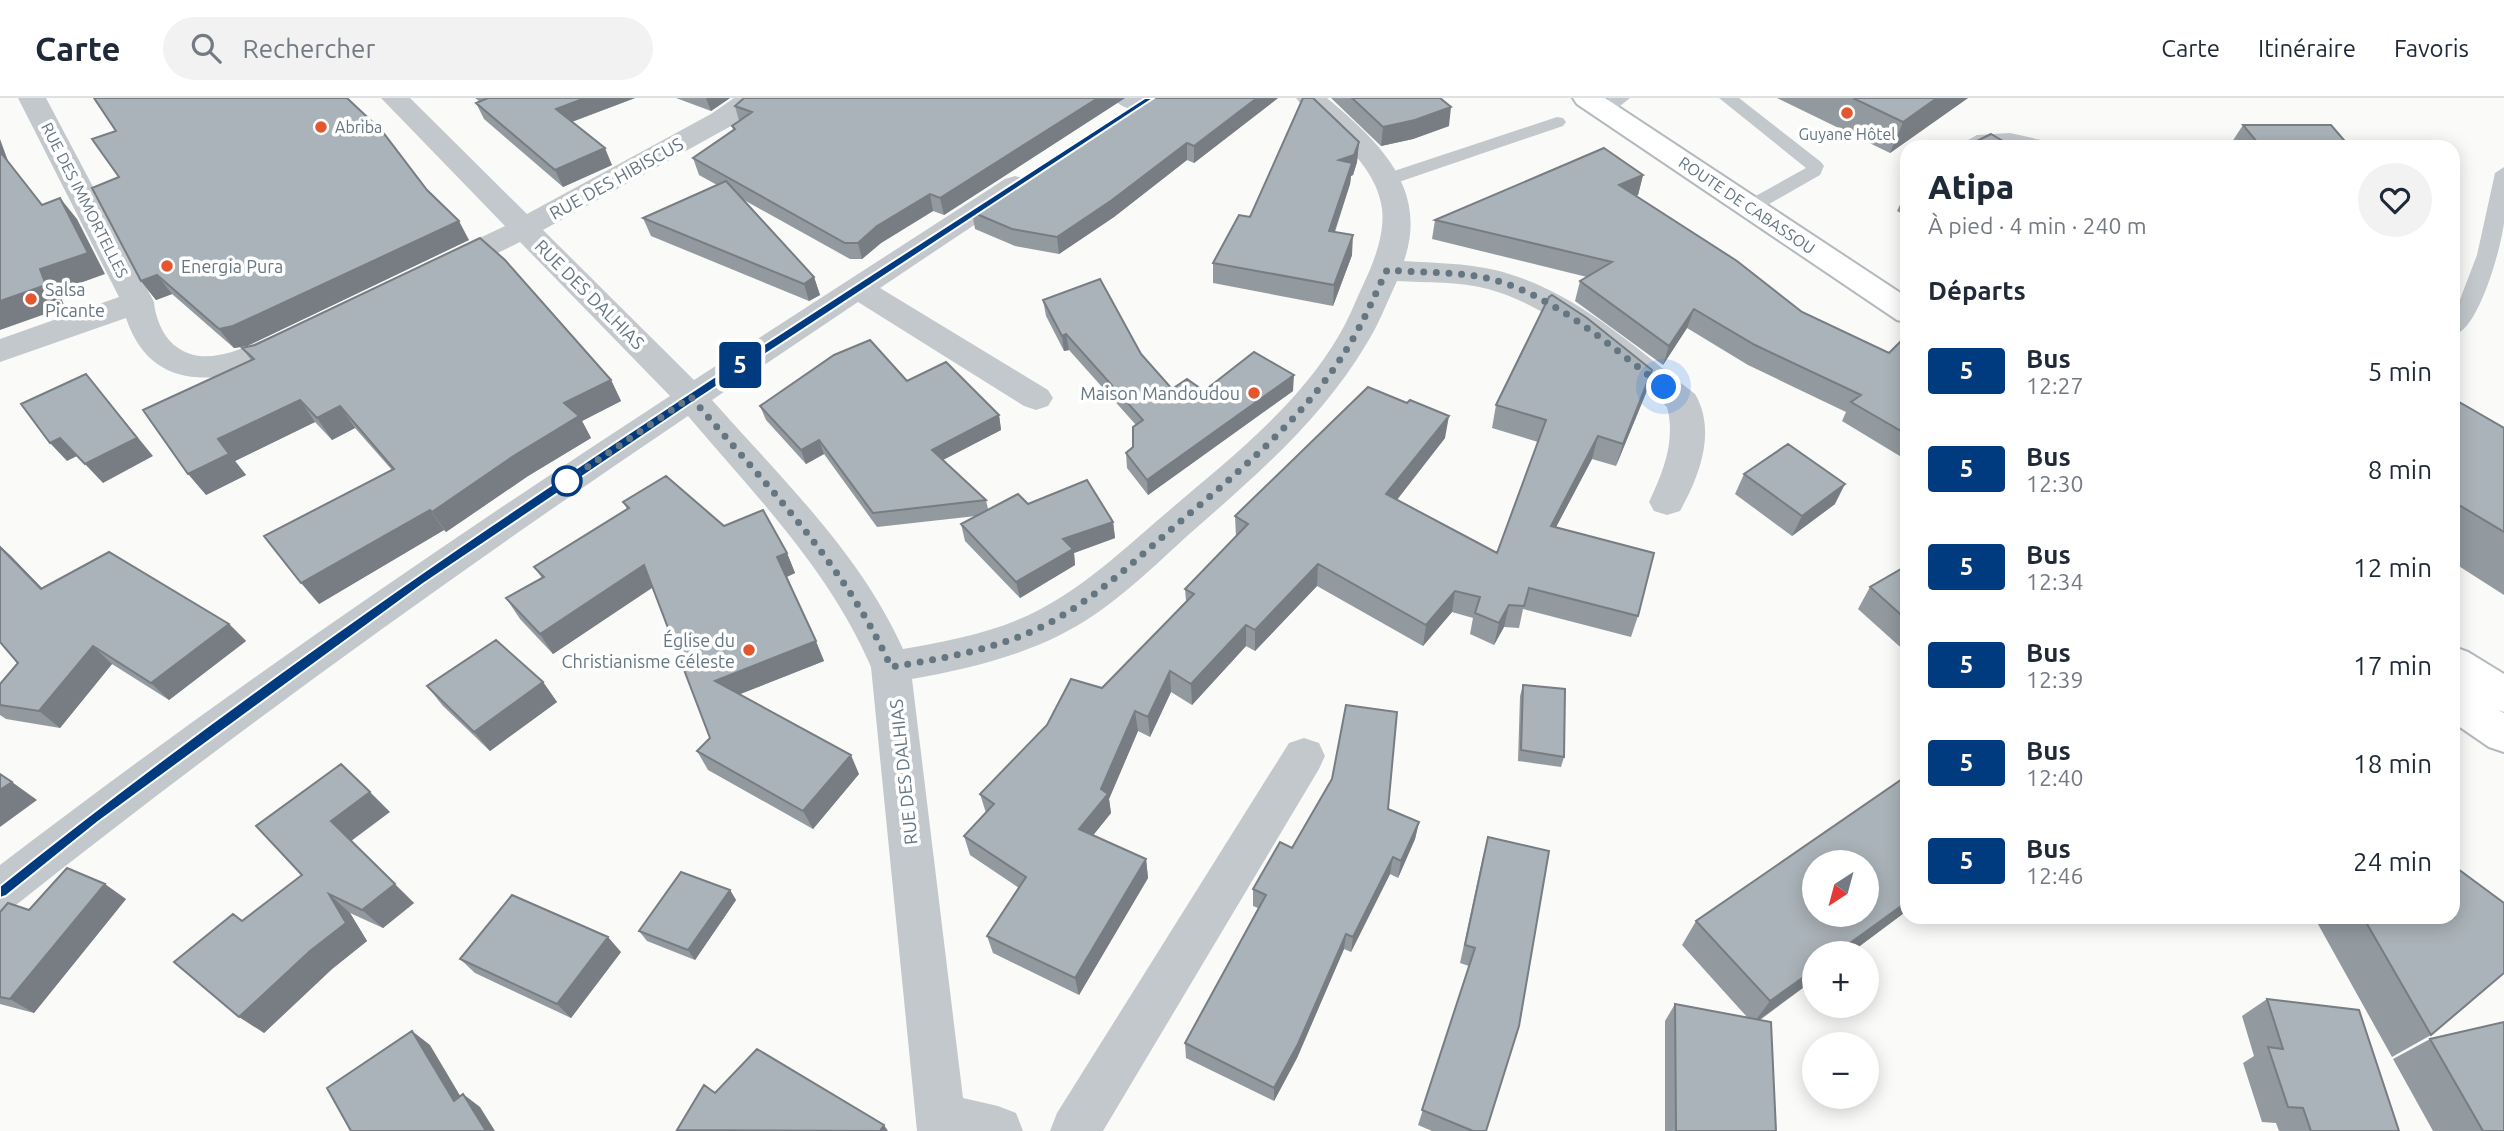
<!DOCTYPE html>
<html lang="fr">
<meta charset="utf-8">
<style>
:root{--surface:#fff;--page:#f2f2f3;--text:#1f2937;--muted:#747a83;--line:#e0e1e3}
body{margin:0;font-family:Ubuntu,sans-serif;background:var(--page);color:var(--text);height:100vh;display:flex;flex-direction:column;font-size:26px;white-space:nowrap}
*{box-sizing:border-box;margin:0}
p{font-size:23px;color:var(--muted)}
.icon{flex:none;width:38px;height:38px;fill:none;stroke:currentColor;stroke-width:2;stroke-linecap:round;stroke-linejoin:round}
.map{position:relative;flex:1;overflow:hidden}
.sheet{position:absolute;left:1900px;top:42px;width:560px;height:784px;display:flex;flex-direction:column;background:var(--surface);border-radius:21px;box-shadow:0 4px 18px #0003}
.sheet>*{flex:none}
.badge{padding:0 14px;border-radius:5px;font-size:24px;line-height:46px}
.needle{width:46px;rotate:216deg}
.tools{position:absolute;left:1802px;top:752px;display:grid;gap:14px}
.tools a{display:grid;place-items:center;width:77px;height:77px;border-radius:50%;background:var(--surface);box-shadow:0 4px 18px #0003;font-size:35px}
.you{position:absolute;width:35px;height:35px;margin:-18px;border:5px solid #fff;border-radius:50%;background:#1a73e8;box-shadow:0 0 0 10px #1a73e833}
.map>.badge{position:absolute;translate:-50% -50%;box-shadow:0 0 0 4px #fff}
h2{padding:0 28px;font-size:26px;line-height:63px}
.round{display:grid;place-items:center;flex:none;width:74px;height:74px;border-radius:37px;background:var(--page)}
.overview{display:flex;align-items:center;justify-content:space-between;height:119px;padding:0 28px}
h1{font-size:33px;font-weight:800;line-height:52px}
ul{padding:0;list-style:none}
li{display:flex;align-items:center;gap:21px;height:98px;padding:0 28px}
li div{flex:1}
li b{display:block;font-size:26px}
li em{font-style:normal}
li .badge{min-width:77px;font-weight:700;text-align:center}
header{display:flex;align-items:center;gap:42px;box-sizing:border-box;height:98px;padding:0 35px;background:var(--surface);border-bottom:2px solid var(--line)}
header strong{font-size:33px}
nav{display:flex;gap:38px;margin-inline-start:auto;font-size:24px}
.search{width:490px;height:63px;background:var(--page);display:flex;align-items:center;gap:18px;box-sizing:border-box;padding:0 24px;border-radius:38px;color:var(--muted);font-size:26px}
.map>svg:first-child{display:block}
.lines{fill:none;stroke-linecap:round;stroke-linejoin:round}
.secondary-casing{stroke:#b3babf;stroke-width:4}
.lane{fill:#c3c8cc;fill-rule:evenodd}
.street{fill:#c3c8cc;fill-rule:evenodd}
.secondary{fill:#fff;fill-rule:evenodd}
.wall{fill:#929a9f}
.shaded-wall{fill:#777d82}
.building{fill:#aab3b9;stroke:#777d82;stroke-width:2;fill-rule:evenodd}
.line{fill:#003b80;stroke:#fff;stroke-width:2}
.walk{stroke:#657683;stroke-width:7;stroke-dasharray:0 12.6}
.poi-dot{fill:#e4572e;stroke:#fff;stroke-width:2.5}
.stop-dot{fill:#fff;stroke:#003b80;stroke-width:3.5}
.labels{text-anchor:middle;dominant-baseline:central;stroke-width:7;stroke-linejoin:round;paint-order:stroke}
.far-poi-label{font-size:16px;fill:#657683;stroke:#fff;text-anchor:start}
.far-street-label{font-size:16px;fill:#657683;stroke:#fff}
.street-label{font-size:18px;fill:#657683;stroke:#fff}
.poi-label{font-size:18px;fill:#657683;stroke:#fff;text-anchor:start}
</style>
<header>
<strong>Carte</strong>
<div class="search"><svg class="icon" aria-label="search" viewBox="0 0 24 24"><circle cx="10" cy="10" r="6"/><path d="M15 15l6 6"/></svg>Rechercher</div>
<nav><a>Carte</a><a>Itinéraire</a><a>Favoris</a></nav>
</header>
<div class="map">
<svg width="2504" height="1033" viewBox="0 0 2504 1033">
<rect width="100%" height="100%" fill="#fafaf8"/>
<g class="lines">
<g class="secondary-casing">
<path id="secondary" d="M1573,0H1605L1908,200V225L1897,222L1577,6Z
M2454,549L2468,554L2504,576V614L2498,612L2504,615V654L2489,649L2454,625V587L2460,589L2454,585Z"/>
</g>
<path class="lane" d="M1610,0H1630L1610,16H1598L1595,12Z
M1719,0H1739L1821,64L1824,68L1820,77L1757,113H1743L1741,109L1743,105L1806,70Z
M1557,19L1563,20L1566,24L1563,28L1393,86H1379L1377,82L1379,78Z
M2010,35L2055,45L2058,49H2026L2010,45L1977,47L1968,42L1977,37Z
M2504,69C2504,88 2504,107 2504,125C2501,150 2479,231 2454,237V217L2477,157L2495,75Z"/>
<path class="street" d="M18,0H46L154,204C155,218 162,237 174,247C211,277 259,239 296,229L307,232L312,240C304,253 285,258 271,264C211,289 149,290 126,220L0,264V241L119,199Z
M381,0H410L527,116L711,16L734,0H766L731,28L543,132L694,282L1005,81L1015,78L1025,81L1030,87L1025,93L880,190L1048,292L1053,300L1048,308L1036,312L1024,308L858,204L712,302C781,380 860,455 903,551C948,543 993,535 1035,514C1083,490 1124,451 1165,416C1227,363 1296,310 1338,239C1348,223 1355,204 1363,187C1374,164 1385,136 1382,111C1378,76 1348,48 1323,25C1314,17 1303,10 1296,0H1327C1379,44 1429,90 1404,163C1434,165 1465,165 1495,172C1573,191 1633,248 1695,296C1717,333 1699,379 1680,413L1667,417L1654,413L1649,404C1663,374 1676,343 1667,309C1613,266 1557,210 1488,191C1459,183 1427,185 1397,183C1387,204 1379,226 1367,245C1321,323 1253,380 1186,439C1147,475 1108,513 1060,537C1014,560 963,572 912,581L963,1000L998,1008L1016,1015L1023,1033H917L871,569C830,473 755,397 688,318C458,473 233,635 16,807L0,813V767C217,601 441,447 670,298L520,144L453,177L442,180L431,177L427,170L431,163L505,128Z
M1113,0H1150L1154,5L1150,11C1137,14 1121,11 1113,0Z
M1304,640L1319,645L1325,658L1319,671L1103,1033H1050L1057,1015L1289,645Z"/>
<use href="#secondary" class="secondary"/>
</g>
<path class="wall" d="M475,0H635L572,24L612,67L563,89L484,21L476,5L479,3Z
M676,0H730L711,13Z
M1125,0L944,117L933,113L881,145L862,161H850L744,102L814,179L820,197L809,203L651,138L643,120L717,87L699,77L693,60L733,32L732,28L739,23L735,8Z
M1147,0H1278L1194,65L1187,62L1114,119L1059,156L1015,148L975,131L972,114Z
M1331,0H1440L1449,28L1413,41L1381,48Z
M1777,0H1968L1890,55Z
M2243,27L2350,49H2232L2230,47Z
M116,33L427,92L469,142L247,248L234,250L172,196L156,202L141,183L119,79Z
M1359,44L1357,64L1353,77L1351,78L1350,86L1335,134L1352,157L1333,208L1213,185V165L1250,119Z
M1643,77L1638,97L1636,98L1802,214L1889,255L1908,248V363L1842,323L1846,314L1748,267L1687,230L1663,267L1575,203L1580,183L1587,179L1432,141L1435,122Z
M1908,89V119L1897,113Z
M1043,202L1141,256L1172,291L1204,293H1293L1148,397L1127,370L1126,355L1133,349L1136,327L1069,252L1064,253L1046,218Z
M242,250L611,282L621,303L582,323L591,340L528,378L446,434L444,432L319,506L392,372L355,330L332,342L315,324L235,363L246,377L206,397L251,262Z
M1652,272L1646,295L1616,368L1592,361L1556,429L1638,518L1631,539L1523,511L1519,530L1504,529L1494,547L1470,536L1473,520L1452,514L1423,548L1317,488L1255,553L1246,548L1192,607L1171,594L1150,639L1138,633L1109,701L1111,715L1093,737L1146,761L1148,780L1079,897L993,855L987,838L1019,790L970,757L964,738L986,715L980,696L1102,590L1186,503L1185,491L1236,439L1235,418L1445,340L1397,402L1497,455L1538,344L1492,330L1496,307Z
M907,283L999,317L1001,332L943,362L986,402L988,411L1028,406L1113,424L1115,440L1074,455L1075,467L1020,500L965,443L961,426L976,418L877,429L824,356L806,366L766,322L760,308Z
M2454,301L2504,330V497L2454,465Z
M1744,376L1835,406L1792,438L1735,396Z
M623,404L724,428L787,455L795,475L787,479L824,563L740,596L859,676L813,731L708,672L697,653L710,640L652,489L553,556L520,521L506,500L542,480L534,469L627,411Z
M0,448L42,490L229,526L246,543L169,602L112,566L60,630L6,621L0,617V586L18,565L0,544Z
M1908,467V556L1858,511L1870,489Z
M543,584L557,604L490,653L443,608L427,588Z
M1523,587L1564,659L1561,669L1518,663L1520,598Z
M1908,677V812L1849,856H1815V881L1760,922L1776,1033H1665V923L1675,906L1747,919L1682,847L1696,823Z
M1388,711L1419,724L1415,741L1398,780L1390,776L1351,854L1344,851L1297,960L1274,1003L1186,960L1185,945L1258,810L1253,808V791L1292,750Z
M390,714L351,743L414,805L383,830L350,815L367,843L332,871L264,935L242,823Z
M1488,739L1486,1033H1432L1418,1027L1469,868L1460,865L1483,758Z
M730,792L736,802L695,862L647,843L639,833Z
M126,801L34,915L0,906V814L29,812Z
M2314,819H2454L2431,937L2392,959Z
M621,854L571,920L475,875L460,861Z
M2267,901L2399,1033H2279L2276,1025L2262,1024L2243,965L2254,958L2242,918Z
M2430,941L2504,1033H2433L2393,961Z"/>
<path class="shaded-wall" d="M585,0H635L563,27L556,11Z
M706,0H730L711,13Z
M1098,0H1125L944,117L940,100Z
M1257,0H1278L1194,65V48Z
M1937,0H1968L1890,55L1903,24Z
M1451,9L1449,28L1413,41L1381,48L1383,29Z
M0,41L8,63L0,64Z
M1359,44L1357,64L1353,77L1351,78L1350,86L1328,153L1329,133L1339,62Z
M1187,45V62L1114,119L1059,156L1057,139Z
M605,50L612,67L563,89L555,72Z
M1643,77L1638,97L1615,107L1619,87Z
M930,96L933,113L881,145L862,161L858,145L877,128Z
M60,100L77,121L105,176L58,193L65,209L0,232V203L40,171Z
M459,123L469,142L247,248L234,250L219,231Z
M1353,137L1352,157L1333,208L1334,187Z
M157,177L172,196L156,202L141,183Z
M814,179L820,197L809,203L804,186Z
M1694,211L1687,230L1663,267L1669,248Z
M1066,236L1069,252L1064,253L1062,238Z
M1652,272L1646,295L1616,368L1623,346Z
M86,276L153,358L103,385L85,366Z
M1294,277L1293,293L1148,397L1147,382Z
M611,282L621,303L582,323L591,340L528,378L446,434L432,414L564,305Z
M300,302L315,324L235,363L246,377L206,397L188,376L218,341Z
M340,308L355,330L332,342L317,320Z
M999,317L1001,332L935,366L932,352Z
M1449,318L1445,340L1384,418L1386,396Z
M1598,338L1592,361L1545,450L1551,428Z
M60,340L77,358L67,363L50,345Z
M819,342L824,356L806,366L801,352Z
M1845,386L1835,406L1792,438L1802,418Z
M430,412L444,432L319,506L301,485Z
M1113,424L1115,440L1074,455L1075,467L1020,500L1016,484L1063,441Z
M0,448L11,458L60,509L41,491Z
M787,455L795,475L786,479L777,459Z
M1318,466L1317,488L1255,553V532Z
M644,467L655,488L553,556L540,536Z
M1455,493L1452,514L1423,548L1426,527Z
M1509,507L1504,529L1494,547L1499,525Z
M229,526L246,543L169,602L151,585Z
M1246,527V548L1192,607L1191,586Z
M816,543L824,563L725,602L715,583Z
M93,548L112,566L60,630L39,613Z
M1170,573L1171,594L1150,639L1148,619Z
M543,584L557,604L490,653L474,634Z
M1135,613L1138,633L1109,701L1111,715L1083,750L1079,731L1101,691Z
M851,657L859,676L813,731L803,713Z
M12,684L37,702L0,729V692Z
M370,694L390,714L351,743L414,805L383,830L362,812L331,723Z
M1419,724L1415,741L1398,780L1401,763Z
M1393,759L1390,776L1351,854L1353,839Z
M1146,761L1148,780L1079,897L1075,880Z
M105,786L126,801L34,915L10,901Z
M730,792L736,802L695,862L688,852Z
M329,796L350,815L367,843L332,871L264,935L239,919Z
M1908,803V812L1849,856H1835Z
M1346,836L1344,851L1297,960L1274,1003V990Z
M608,839L621,854L571,920L557,906Z
M1815,871V881L1753,926L1770,903Z
M412,933L430,947L471,1016L454,1003Z
M463,996L480,1009L495,1033H486Z
M884,1027L888,1033H880Z"/>
<path class="building" d="M94,0H347L382,33L427,92L459,123L233,228L219,231L157,177L141,183L92,90L119,79L92,41L116,33Z
M488,0H585L556,11L605,50L555,72L476,5Z
M744,0H1098L940,100L930,96L877,128L858,145H845L693,60L735,31L732,28L752,14L735,8Z
M1147,0H1257L1194,48L1187,45L1112,102L1057,139L1012,131L972,114Z
M1303,0H1313L1359,44L1354,57L1339,62L1352,65L1329,133L1353,137L1334,187L1213,165L1239,117L1250,119Z
M1352,0H1440L1451,9L1415,22L1383,29Z
M1853,0H1937L1903,24Z
M2243,27H2331L2350,49H2261Z
M1991,36L2013,49H1965Z
M1604,50L1643,77L1619,87L1737,163L1802,214L1889,255L1900,244L1908,248V337L1851,304L1861,297L1755,247L1694,211L1669,248L1580,183L1612,164L1435,122Z
M2,56L42,107L60,100L88,155L40,171L46,187L0,203V57Z
M726,83L814,179L804,186L643,120Z
M480,140L505,162L611,282L564,305L579,318L515,357L432,414L430,412L301,485L264,438L394,371L340,308L317,320L300,302L218,341L229,356L188,376L143,312L254,261L242,250L255,247Z
M1100,181L1141,256L1172,291L1187,281L1204,293L1254,254L1294,277L1147,382L1126,355L1133,349V329L1143,322L1066,236L1062,238L1043,202Z
M1552,197L1587,220L1652,272L1623,346L1598,338L1551,428L1654,455L1638,518L1529,490L1524,508L1509,507L1499,525L1475,515L1480,499L1455,493L1426,527L1318,466L1255,532L1246,527L1191,586L1170,573L1148,619L1135,613L1101,691L1108,696L1079,731L1146,761L1075,880L987,838L1026,779L964,738L994,706L980,696L1047,627L1071,581L1102,590L1194,496L1185,491L1248,426L1235,418L1368,289L1407,305L1410,302L1449,318L1386,396L1497,455L1546,322L1496,307L1549,199Z
M870,242L907,283L946,264L999,317L932,352L986,402L873,415L819,342L801,352L760,308L834,257Z
M86,276L137,340L85,366L60,340L50,345L21,306Z
M2454,301L2504,330V434L2454,404Z
M1788,346L1845,386L1802,418L1744,376Z
M666,378L724,428L763,412L787,455L777,459L816,543L715,583L851,657L803,713L697,653L710,640L644,467L540,536L506,500L544,479L534,469L629,410L623,404Z
M1087,382L1113,424L1063,441L1073,451L1016,484L961,426L1018,396L1028,406Z
M0,449L41,491L109,454L229,526L151,585L93,548L39,613L0,607V586L18,565L0,544Z
M1908,467V523L1870,489Z
M496,542L543,584L474,634L427,588Z
M1523,587L1565,591L1564,659L1521,652Z
M1346,607L1397,614L1388,711L1419,724L1401,763L1393,759L1353,839L1346,836L1298,946L1274,990L1185,945L1266,797L1253,791L1280,744L1292,750L1332,681Z
M341,666L370,694L331,723L395,786L362,812L329,796L346,825L310,853L239,919L174,864L233,816L242,823L302,777L256,728Z
M0,676L12,684L0,692Z
M1908,677V803L1835,856H1815V871L1770,903L1696,823ZM1815,765H1867V817H1815Z
M1488,739L1549,753L1519,928L1486,1033H1473L1422,1012L1475,850L1465,847Z
M2454,768L2504,805V875L2431,937L2363,819H2454Z
M67,770L105,786L10,901L0,899V814L8,805L29,812Z
M681,774L730,792L688,852L639,833Z
M512,797L608,839L557,906L460,861Z
M2267,901L2359,912L2399,1033H2311L2303,1010L2288,1009L2268,949L2283,951Z
M1675,906L1771,924L1776,1033H1676Z
M2504,924V1033H2483L2430,941Z
M412,933L454,1003L463,996L486,1033H351L327,990Z
M757,951L884,1027L880,1033L677,1032L704,987L715,995Z"/>
<path class="line" d="M1145,0H1154L696,302L423,486L98,724L6,798L0,800V788C360,499 756,252 1145,0Z"/>
<g class="lines">
<path class="walk" d="M567,383L691,299C765,386 844,465 891,569C945,560 1000,551 1049,525C1094,501 1130,467 1167,435C1234,377 1306,321 1351,244C1365,221 1375,196 1387,172C1423,175 1464,173 1498,183C1562,203 1612,250 1664,289"/>
</g>
<g class="poi-dot">
<circle cx="1847" cy="15" r="7"/>
<circle cx="321" cy="29" r="7"/>
<circle cx="167" cy="168" r="7"/>
<circle cx="31" cy="201" r="7"/>
<circle cx="1254" cy="295" r="7"/>
<circle cx="749" cy="552" r="7"/>
</g>
<circle class="stop-dot" cx="567" cy="383" r="14"/>
<g class="labels">
<g class="far-poi-label">
<text x="335" y="29">Abriba</text>
<text x="1847" y="36" text-anchor="middle">Guyane Hôtel</text>
</g>
<g class="far-street-label">
<text transform="translate(85 102) rotate(63)">RUE DES IMMORTELLES</text>
<text transform="translate(1747 107) rotate(34)">ROUTE DE CABASSOU</text>
</g>
<g class="street-label">
<text transform="translate(616 80) rotate(-29)">RUE DES HIBISCUS</text>
<text transform="translate(590 196) rotate(45)">RUE DES DALHIAS</text>
<text transform="translate(903 674) rotate(-96)">RUE DES DALHIAS</text>
</g>
<g class="poi-label">
<text x="181" y="168">Energia Pura</text>
<text x="45" y="191">Salsa<tspan x="45" dy="21">Picante</tspan></text>
<text x="1240" y="295" text-anchor="end">Maison Mandoudou</text>
<text x="735" y="542" text-anchor="end">Église du<tspan x="735" dy="21">Christianisme Céleste</tspan></text>
</g>
</g>
</svg>
<div class="tools">
<a><svg class="needle" viewBox="-14 -14 28 28"><path d="M0-13l5 13h-10z" fill="#e53935"/><path d="M0 13l5-13h-10z" fill="#747a83"/></svg></a>
<a>+</a>
<a>−</a>
</div>
<div class="you" style="left:1664px;top:289px"></div>
<b class="badge" style="left:740px;top:267px;background:#003b80;color:#fff">5</b>
<section class="sheet">
<div class="overview"><div><h1>Atipa</h1><p>À pied · 4 min · 240 m</p></div><a class="round"><svg class="icon" aria-label="heart" viewBox="0 0 24 24"><path d="M12 20l-8-8c-3-5 5-10 8-4 3-6 11-1 8 4z"/></svg></a></div>
<h2>Départs</h2>
<ul>
<li><span class="badge" style="background:#003b80;color:#fff">5</span><div><b>Bus</b><p>12:27</p></div><em>5 min</em></li>
<li><span class="badge" style="background:#003b80;color:#fff">5</span><div><b>Bus</b><p>12:30</p></div><em>8 min</em></li>
<li><span class="badge" style="background:#003b80;color:#fff">5</span><div><b>Bus</b><p>12:34</p></div><em>12 min</em></li>
<li><span class="badge" style="background:#003b80;color:#fff">5</span><div><b>Bus</b><p>12:39</p></div><em>17 min</em></li>
<li><span class="badge" style="background:#003b80;color:#fff">5</span><div><b>Bus</b><p>12:40</p></div><em>18 min</em></li>
<li><span class="badge" style="background:#003b80;color:#fff">5</span><div><b>Bus</b><p>12:46</p></div><em>24 min</em></li>
</ul>
</section>
</div>
